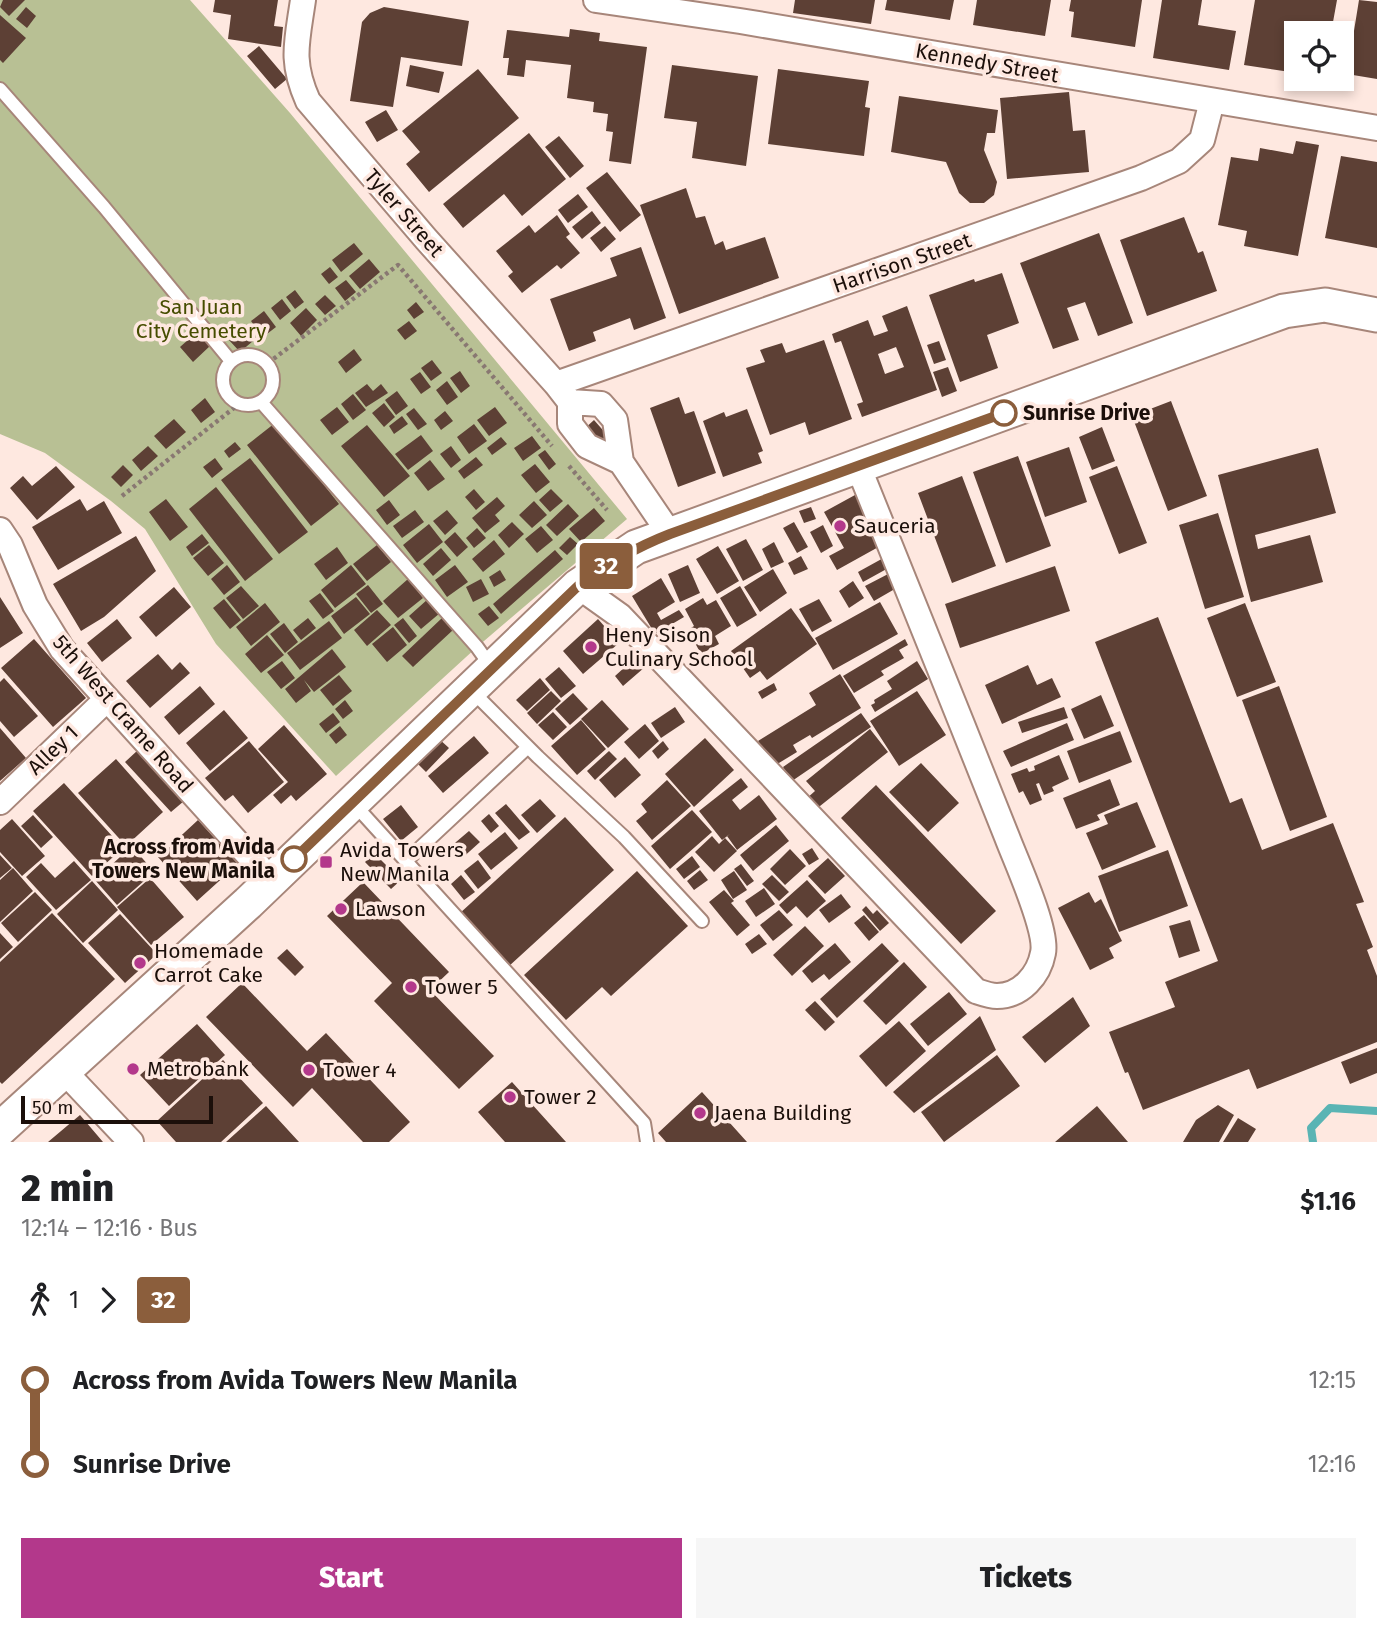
<!DOCTYPE html>
<meta charset="utf-8">
<style>
:root{--surface:#fff;--page:#f6f6f6;--text:#202124;--muted:#757577;--accent:#b3388b}
body{margin:0;font-family:"Fira Sans",sans-serif;background:var(--page);color:var(--text);height:100vh;display:flex;flex-direction:column;font-size:26px;white-space:nowrap}
*{box-sizing:border-box;margin:0}
p{font-size:23px;color:var(--muted)}
.icon{flex:none;width:38px;height:38px;fill:none;stroke:currentColor;stroke-width:2;stroke-linecap:round;stroke-linejoin:round}
.map{position:relative;height:1142px;overflow:hidden}
.side{display:flex;flex-direction:column;background:var(--surface);flex:1}
.side>*{flex:none}
.badge{padding:0 14px;border-radius:5px;font-size:24px;line-height:46px}
.buttons{position:absolute;left:1284px;top:21px;display:grid;gap:14px}
.buttons a{display:grid;place-items:center;width:70px;height:70px;border-radius:0px;background:var(--surface);box-shadow:0 4px 10px #0003;font-size:35px}
.scale{position:absolute;left:21px;bottom:18px;width:192px;box-sizing:border-box;padding-left:7px;border:4px solid #1b0f0a;border-top:0;font-size:19px;line-height:24px;white-space:nowrap;color:#1b0f0a;-webkit-text-stroke:5px #fee8e0;paint-order:stroke}
.map>.badge{position:absolute;translate:-50% -50%;box-shadow:0 0 0 4px #fff}
.legs{display:flex;align-items:center;gap:10px;height:77px;padding:0 21px;font-size:23px}
.legs p{margin-inline-start:auto}
.overview{display:flex;align-items:center;justify-content:space-between;height:119px;padding:0 21px}
h1{font-size:38px;font-weight:800;line-height:52px}
.button{display:flex;gap:14px;margin-top:auto;padding:14px 21px}
.button a{flex:1;height:80px;border-radius:0px;background:var(--accent);color:#fff;font-size:28px;font-weight:800;line-height:80px;text-align:center}
.button a+a{background:var(--page);color:var(--text)}
ul{padding:0 21px;list-style:none}
li{display:flex;align-items:center;gap:24px;height:84px;font-size:26px}
li i{display:grid;place-items:center;width:10px;height:100%;margin:0 9px;background:currentColor}
li i::after{content:'';width:18px;height:18px;margin:-9px;border:5px solid;border-radius:50%;background:var(--surface)}
li p{margin-inline-start:auto}
li:first-child i{background:linear-gradient(#0000 50%,currentColor 0)}
li:last-child i{background:linear-gradient(currentColor 50%,#0000 0)}
.map>svg:first-child{display:block}
.green{fill:#b8c094}
.lines{fill:none;stroke-linecap:round;stroke-linejoin:round}
.stream{stroke:#5ab4b4;stroke-width:8}
.building{fill:#5d4035;fill-rule:evenodd}
.lane-casing{stroke:#a7867a;stroke-width:16}
.street-casing{stroke:#a7867a;stroke-width:28}
.secondary-casing{stroke:#a7867a;stroke-width:37}
.path{stroke:#897872;stroke-width:4.5;stroke-dasharray:3.5 3.5;stroke-linecap:butt}
.lane{stroke:#fff;stroke-width:12}
.street{stroke:#fff;stroke-width:24}
.secondary{stroke:#fff;stroke-width:33}
.line-1-casing{stroke:#fff;stroke-width:16}
.line-1{stroke:#8b5e3c;stroke-width:10}
.stop-1-dot{fill:#fff;stroke:#8b5e3c;stroke-width:3.5}
.poi-dot{fill:#b3388b;stroke:#fee8e0;stroke-width:2.5}
.labels{text-anchor:middle;dominant-baseline:central;stroke-width:7;stroke-linejoin:round;paint-order:stroke}
.street-label{font-size:21px;fill:#1b0f0a;stroke:#fee8e0}
.park-label{font-size:21px;fill:#464d00;stroke:#fee8e0}
.stop-label{font-size:21px;font-weight:bold;fill:#1b0f0a;stroke:#fee8e0;text-anchor:start}
.poi-label{font-size:21px;fill:#1b0f0a;stroke:#fee8e0;text-anchor:start}
</style>
<div class="map">
<svg width="1377" height="1142" viewBox="0 0 1377 1142">
<rect width="100%" height="100%" fill="#fee8e0"/>
<path class="green" d="M0,0H190L290,113L627,519L477,647L336,776L216,644L145,529L111,501L45,453L0,434Z"/>
<g class="lines">
<path class="stream" d="M1313,1142L1311,1128L1330,1108L1377,1111"/>
</g>
<path class="building" d="M3,0H25L9,16L0,7Z
M215,0H278L274,26L283,27L281,47L228,39L231,15L213,12Z
M795,0H875L871,24L793,13Z
M887,0H954L950,20L885,10Z
M977,0H1051L1045,36L973,25Z
M1071,0H1142L1135,47L1071,37L1074,12L1069,11Z
M1162,0H1202L1198,25L1236,31L1229,70L1153,58Z
M1255,0H1337L1331,33H1297V73L1244,65Z
M1359,0L1377,2V79L1347,74Z
M26,7L36,16L27,28L16,19Z
M384,7L469,21L462,66L401,57L393,107L350,101L362,22L370,13Z
M0,15L26,38L3,63L0,60Z
M570,29L600,33L599,41L647,47L631,164L609,161L613,132L606,131L608,114L593,112L594,102L567,98L571,65L526,60L524,77L507,75L509,58H503L507,30L569,37Z
M259,46L287,79L275,89L247,56Z
M410,65L444,72L439,93L406,86Z
M672,65L758,76L746,166L692,158L697,122L664,118Z
M478,69L519,118L429,192L406,164L420,152L402,131Z
M778,69L869,81L865,107L870,108L864,156L768,144Z
M1069,92L1073,131L1085,130L1089,172L1007,179L1000,98Z
M899,96L998,110L995,133H987L984,150L997,182L994,195L984,203H970L959,193L946,162L891,152Z
M386,110L398,130L377,142L365,122Z
M529,133L566,179L522,216L504,194L463,228L443,204Z
M559,136L584,166L570,178L545,147Z
M1296,141L1319,145L1298,256L1244,246L1247,231L1218,225L1231,157L1258,161L1260,148L1293,154Z
M1341,156L1377,162V248L1325,238Z
M607,172L641,215L620,232L586,188Z
M686,188L696,218L705,216L715,245L723,241L726,250L765,237L779,278L679,314L640,205Z
M578,194L588,207L568,223L558,210Z
M592,211L601,223L582,239L572,227Z
M557,215L570,234L566,237L580,253L561,269L557,265L522,293L508,276L513,272L496,251L529,225L535,233Z
M1184,217L1198,253L1203,251L1217,291L1147,316L1120,240Z
M605,226L616,239L601,252L590,238Z
M1099,233L1133,323L1098,336L1085,302L1067,308L1079,340L1053,349L1020,263Z
M354,243L363,254L341,272L332,260Z
M641,247L666,318L634,330L630,318L593,332L596,341L569,351L550,299L617,276L610,258Z
M369,259L380,272L360,289L349,276Z
M330,267L338,277L329,284L321,274Z
M1002,273L1019,323L987,335L998,368L960,382L929,295L974,279L975,282Z
M346,280L356,292L345,301L335,288Z
M295,290L304,302L295,309L286,297Z
M325,295L336,306L325,315L315,304Z
M282,299L291,311L280,320L271,308Z
M416,302L424,312L414,319L407,310Z
M907,306L937,390L862,417L857,404L863,402L841,341L835,343L832,334L868,320L874,336L888,331L882,316ZM896,347L904,367L885,374L878,354Z
M306,308L317,320L301,336L290,323Z
M264,311L276,327L263,337L251,321Z
M409,321L417,331L405,340L397,330Z
M242,328L253,341L240,352L228,339Z
M198,331L211,345L193,362L180,347Z
M824,340L852,419L809,435L805,422L770,435L746,368L765,362L760,350L782,343L786,353Z
M939,341L946,360L934,364L927,345Z
M354,349L362,360L346,373L338,362Z
M432,360L442,373L431,381L421,368Z
M948,367L957,391L942,397L933,372Z
M460,371L470,386L461,393L450,378Z
M420,372L431,387L421,394L410,379Z
M447,381L458,397L447,405L436,390Z
M367,384L373,391L381,384L388,393L366,407L355,393Z
M397,391L408,406L396,415L385,400Z
M353,394L366,410L353,420L341,404Z
M679,397L685,414L694,411L716,473L678,487L650,408Z
M205,398L215,412L201,423L191,410Z
M1171,401L1207,496L1168,511L1132,416Z
M384,403L395,417L384,427L372,413Z
M337,407L349,422L332,435L320,420Z
M495,407L507,423L489,436L477,420Z
M414,408L427,424L418,430L406,414Z
M747,409L763,451L758,453L762,463L723,477L703,421L724,412L726,417Z
M445,411L453,421L441,430L434,420Z
M402,416L408,424L394,434L389,426Z
M174,419L186,432L166,449L154,436Z
M594,420L608,436L596,447L582,431Z
M275,423L339,504L311,526L247,445Z
M474,424L487,441L469,454L457,437Z
M367,425L410,476L384,497L341,446Z
M1102,427L1115,461L1092,470L1079,437Z
M421,435L433,451L408,470L395,454Z
M532,436L541,448L523,461L514,448Z
M501,437L507,444L492,455L487,448Z
M235,442L241,449L229,458L224,451Z
M148,446L158,456L141,471L132,460Z
M451,446L461,460L451,468L440,454Z
M1069,447L1087,502L1045,517L1026,462Z
M1318,448L1336,513L1255,535L1258,549L1310,535L1323,582L1251,602L1218,475Z
M545,450L556,464L549,470L538,455Z
M1018,456L1051,546L1006,563L973,472Z
M476,457L483,465L464,479L458,471Z
M215,458L223,469L212,478L203,467Z
M250,458L308,532L279,554L221,480Z
M430,460L445,479L428,491L414,473Z
M535,464L550,482L536,493L521,475Z
M123,465L133,475L121,487L111,477Z
M56,466L75,487L37,520L10,488L23,476L32,486Z
M1117,466L1147,543L1119,554L1089,477Z
M962,476L996,566L952,583L918,493Z
M216,487L273,559L245,581L189,509Z
M474,489L485,502L476,510L465,497Z
M551,489L563,501L550,512L539,500Z
M855,495L882,545L837,570L829,556L844,548L824,512Z
M497,497L505,506L495,515L500,521L485,533L472,518Z
M80,499L87,511L104,501L122,533L58,570L32,527Z
M166,499L188,527L170,541L149,512Z
M389,500L400,515L387,525L376,510Z
M534,501L547,515L532,528L519,515Z
M568,504L579,516L557,536L546,525Z
M811,507L816,519L804,523L799,511Z
M594,508L605,521L581,542L569,529Z
M415,510L424,522L402,538L393,526Z
M447,510L458,523L445,535L433,521Z
M1218,513L1244,597L1205,609L1179,525Z
M512,522L524,534L509,548L498,535Z
M794,522L808,547L797,553L783,528Z
M429,524L443,542L417,563L403,545Z
M823,525L833,546L821,553L810,532Z
M541,526L553,540L537,553L525,539Z
M477,528L486,538L474,548L466,538Z
M455,532L468,547L457,557L444,542Z
M202,534L209,543L192,556L186,547Z
M136,536L156,571L104,617L81,631L53,584Z
M570,537L578,544L567,555L559,548Z
M746,539L763,570L743,581L726,549Z
M494,540L505,554L483,572L472,559Z
M774,542L784,562L771,568L762,549Z
M209,545L224,563L208,576L193,558Z
M377,545L391,562L367,581L353,564Z
M718,546L739,581L717,594L696,559Z
M337,547L348,563L326,580L314,564Z
M441,548L451,560L433,576L423,564Z
M555,550L563,559L501,614L493,604Z
M801,556L808,569L794,575L788,563Z
M887,556L892,566L863,582L858,572Z
M227,565L240,582L224,595L211,579Z
M351,565L366,584L335,608L321,590Z
M455,565L468,582L447,597L435,580Z
M688,565L700,593L680,602L668,574Z
M1055,566L1070,611L960,648L945,604Z
M773,569L787,593L760,612L744,587Z
M500,570L506,580L494,587L489,577Z
M892,572L900,586L874,601L865,586Z
M661,578L675,602L657,613L661,620L679,610L684,617L655,634L632,596Z
M408,579L423,598L398,618L383,601Z
M481,579L489,594L473,602L466,587Z
M853,581L864,598L849,608L839,591Z
M368,585L383,604L371,613L356,594Z
M241,586L259,606L243,619L226,598Z
M740,586L757,615L737,627L720,598Z
M174,587L191,607L156,637L139,617Z
M320,593L334,611L323,619L309,601Z
M0,597L23,633L0,648Z
M356,597L370,614L344,634L331,616Z
M703,598L707,605L716,600L731,626L715,636L719,644L701,654L688,630L694,626L685,609Z
M224,599L241,620L230,629L213,608Z
M428,599L440,613L421,629L409,616Z
M819,599L832,621L812,632L799,609Z
M880,602L898,634L833,670L815,638Z
M265,603L280,622L251,646L236,627Z
M1245,603L1276,682L1237,697L1207,618Z
M489,606L499,618L488,626L478,614Z
M791,608L817,644L767,680L760,671L750,678L731,651Z
M377,610L391,625L367,646L354,630Z
M1158,617L1230,803L1242,798L1262,850L1333,823L1364,902L1356,904L1373,947L1367,950L1377,976V1042L1257,1089L1249,1069L1143,1110L1128,1072L1125,1073L1109,1032L1175,1007L1165,982L1218,961L1095,642Z
M308,618L316,628L301,640L293,630Z
M403,618L417,636L409,643L394,625Z
M442,618L453,630L413,667L402,656Z
M117,619L132,638L102,662L87,643Z
M598,619L619,643L583,674L563,651Z
M329,621L342,638L300,670L287,653Z
M284,623L298,642L285,653L270,634Z
M393,627L407,645L387,662L372,644Z
M267,635L284,655L261,673L245,654Z
M34,639L86,698L53,727L1,668Z
M905,639L908,645L899,650L904,658L881,671L884,675L854,693L843,676Z
M332,649L346,667L314,692L304,680L311,691L296,703L285,689Z
M158,654L172,670L180,662L190,673L150,708L126,681Z
M636,657L645,667L623,686L615,676Z
M282,661L295,678L281,689L267,672Z
M917,661L928,679L875,712L871,705L875,703L874,700L892,689L887,681Z
M1028,665L1037,685L1052,678L1061,697L1002,724L985,685Z
M559,667L576,686L561,698L545,679Z
M840,674L861,708L812,738L810,735L793,745L797,752L774,766L758,741L816,705L809,693Z
M339,675L352,691L333,706L320,690Z
M4,678L38,716L14,737L0,721V682Z
M540,678L550,690L527,711L516,700Z
M774,683L777,690L762,699L758,692Z
M200,686L215,704L179,735L164,717Z
M1279,686L1327,817L1290,831L1242,700Z
M551,691L561,701L537,724L527,713Z
M917,691L946,735L899,766L870,721Z
M573,693L588,709L570,725L555,709Z
M1101,695L1114,726L1084,739L1071,709Z
M345,700L353,711L343,719L335,709Z
M602,700L629,729L608,748L581,719Z
M675,707L685,722L661,738L651,723Z
M1064,707L1068,718L1022,733L1018,722Z
M224,710L248,738L210,771L186,743Z
M553,712L567,727L553,740L538,725Z
M333,713L340,722L326,733L319,724Z
M861,713L871,727L792,781L783,767Z
M581,720L606,749L577,775L551,746Z
M1067,723L1074,740L1011,767L1003,751Z
M645,724L659,741L639,759L624,742Z
M284,725L327,774L296,801L291,795L281,804L273,795L288,782L258,749Z
M340,726L347,735L336,744L329,735Z
M0,728L26,758L0,781Z
M870,729L888,752L815,810L806,799L815,791L806,781Z
M1120,731L1132,762L1079,783L1067,751Z
M474,736L489,753L443,793L428,776Z
M438,738L449,748L426,772L415,761Z
M705,738L734,770L694,807L665,774Z
M249,741L284,782L248,813L233,795L225,801L205,778Z
M663,741L669,749L658,759L652,751Z
M138,750L184,801L171,812L125,762Z
M609,751L617,759L595,780L587,771Z
M1059,755L1069,779L1052,787L1054,791L1044,795L1039,783L1036,784L1042,800L1030,805L1023,791L1019,793L1011,774L1027,768L1029,772L1035,770L1034,766Z
M625,757L641,775L615,798L599,780Z
M116,759L163,812L126,846L78,793Z
M921,763L959,803L928,832L889,792Z
M741,778L748,787L732,800L740,810L759,795L777,819L737,850L727,836L730,834L722,840L699,811Z
M1110,779L1120,805L1097,815L1100,820L1076,829L1063,798Z
M667,780L691,806L652,840L636,821L647,812L641,804Z
M64,783L123,848L92,876L33,811Z
M876,785L996,911L961,944L841,818Z
M540,799L556,816L537,833L521,815Z
M1137,802L1156,847L1102,870L1086,833L1108,824L1104,815Z
M506,804L530,832L519,840L495,813Z
M401,805L418,827L401,841L383,819Z
M692,810L712,832L670,869L651,846Z
M489,814L499,826L491,833L481,821Z
M33,815L53,837L41,848L21,826Z
M565,817L614,870L508,967L459,914Z
M12,819L45,856L22,876L0,852V830Z
M198,820L238,864L197,901L158,857Z
M776,825L789,841L753,871L740,855Z
M469,831L480,842L460,860L449,848Z
M505,832L518,848L491,870L478,854Z
M712,836L719,844L725,838L737,851L714,872L695,852Z
M132,846L154,872L117,905L95,880Z
M812,848L819,859L809,865L802,854Z
M790,849L806,866L785,885L770,869Z
M1168,850L1188,906L1119,932L1098,876Z
M374,853L401,880L391,889L365,862Z
M0,855L12,868L0,878Z
M692,856L700,867L684,879L676,869Z
M828,858L845,876L825,894L808,876Z
M478,860L491,878L478,889L464,871Z
M74,861L91,880L56,910L26,877L41,863L55,878Z
M741,864L754,881L747,886L734,869Z
M13,868L33,891L0,922V880Z
M700,870L708,880L694,890L687,881Z
M637,871L688,926L611,996L602,987L566,1020L524,975Z
M734,871L747,890L733,899L721,880Z
M461,875L475,892L464,900L451,884Z
M772,875L789,892L779,901L762,884Z
M150,878L184,917L151,945L117,907Z
M807,880L826,901L807,918L796,906L787,914L779,905Z
M92,881L118,910L83,943L57,914Z
M363,882L449,972L430,990L494,1056L459,1089L374,1001L392,983L327,916Z
M764,888L775,904L756,917L745,901Z
M724,890L734,901L731,903L750,925L737,936L709,902Z
M35,892L52,910L18,942L1,923Z
M1089,892L1095,903L1101,899L1122,941L1109,948L1114,958L1090,970L1058,908Z
M841,894L851,907L829,923L819,910Z
M866,906L873,914L877,910L889,923L880,931L862,910Z
M779,910L793,925L773,941L760,925Z
M52,913L115,979L2,1084L0,1082V962Z
M120,914L157,954L125,983L88,943Z
M864,915L879,932L869,941L854,923Z
M1190,920L1200,951L1179,958L1169,926Z
M805,926L824,946L792,976L773,955Z
M0,933L13,947L0,959Z
M759,934L767,944L752,954L745,944Z
M835,943L851,962L829,980L824,974L812,983L802,971Z
M882,943L899,961L837,1018L820,999Z
M287,949L304,967L295,976L277,958Z
M904,962L927,987L886,1025L863,1001Z
M242,983L307,1051L326,1033L410,1122L389,1142H363L312,1088L293,1107L206,1017Z
M949,992L967,1014L928,1046L910,1024Z
M1073,997L1090,1026L1045,1063L1022,1037Z
M815,1001L835,1022L825,1031L805,1010Z
M980,1016L996,1050L914,1113L893,1092Z
M899,1021L926,1051L886,1087L859,1056Z
M197,1024L225,1055L169,1106L140,1075Z
M1377,1048V1073L1350,1084L1341,1062Z
M997,1055L1020,1086L944,1142L921,1112Z
M223,1060L263,1103L221,1142H176L157,1121Z
M512,1082L566,1142H505L478,1112Z
M702,1092L747,1142H666L658,1133Z
M1218,1105L1234,1115L1219,1142H1183L1196,1120Z
M266,1106L299,1142H226Z
M1097,1106L1128,1142H1055Z
M80,1115L103,1142H48Z
M1238,1118L1256,1129L1248,1142H1223Z"/>
<g class="lines">
<g class="lane-casing">
<path id="lane" d="M0,89L104,207L230,360
M223 380a25 25 0 1 1 50 0a25 25 0 1 1-50 0Z
M261,402L477,647L492,668
M470,689L538,757L624,837L702,921
M354,804L644,1123L647,1142
M406,861L528,747"/>
</g>
<g class="street-casing">
<path id="street" d="M303,0C297,42 290,61 308,101L426,239L556,384L570,402V424L587,446L621,462
M596,0L740,21L1377,128
M556,384L1141,178L1179,161L1202,140L1212,101
M570,402L601,404L615,420L621,462L670,534
M0,530L10,545L35,605L62,649L271,880
M578,586L620,616L976,991C982,993 990,996 997,996C1021,996 1039,975 1043,953C1048,930 1016,861 1007,837C958,713 907,589 858,466
M0,802L107,699
M63,1070L131,1142"/>
</g>
<g class="secondary-casing">
<path id="secondary" d="M0,1129L248,903L578,586L636,547L1284,311L1325,305L1377,315"/>
</g>
<path class="path" d="M268,363L398,265L552,446
M569,466L607,510
M122,496L239,404"/>
<use href="#lane" class="lane"/>
<use href="#street" class="street"/>
<use href="#secondary" class="secondary"/>
</g>
<g class="lines">
<g class="line-1-casing">
<path id="line-1" d="M294,859L578,586C610,563 634,548 670,534L1004,413"/>
</g>
<use href="#line-1" class="line-1"/>
</g>
<g class="stop-1-dot">
<circle cx="1004" cy="413" r="12"/>
<circle cx="294" cy="859" r="12"/>
</g>
<g class="poi-dot">
<circle cx="840" cy="526" r="7"/>
<circle cx="591" cy="647" r="7"/>
<rect x="319" y="855" width="14" height="14" rx="3.5"/>
<circle cx="341" cy="909" r="7"/>
<circle cx="140" cy="963" r="7"/>
<circle cx="411" cy="987" r="7"/>
<circle cx="133" cy="1069" r="7"/>
<circle cx="309" cy="1070" r="7"/>
<circle cx="510" cy="1097" r="7"/>
<circle cx="700" cy="1113" r="7"/>
</g>
<g class="labels">
<g class="street-label">
<text transform="translate(987 63) rotate(10)">Kennedy Street</text>
<text transform="translate(404 213) rotate(49)">Tyler Street</text>
<text transform="translate(902 263) rotate(-19)">Harrison Street</text>
<text transform="translate(123 714) rotate(49)">5th West Crame Road</text>
<text transform="translate(53 750) rotate(-44)">Alley 1</text>
</g>
<g class="park-label">
<text x="201" y="307">San Juan<tspan x="201" dy="24">City Cemetery</tspan></text>
</g>
<g class="stop-label">
<text x="1023" y="413">Sunrise Drive</text>
<text x="275" y="847" text-anchor="end">Across from Avida<tspan x="275" dy="24">Towers New Manila</tspan></text>
</g>
<g class="poi-label">
<text x="854" y="526">Sauceria</text>
<text x="605" y="635">Heny Sison<tspan x="605" dy="24">Culinary School</tspan></text>
<text x="340" y="850">Avida Towers<tspan x="340" dy="24">New Manila</tspan></text>
<text x="355" y="909">Lawson</text>
<text x="154" y="951">Homemade<tspan x="154" dy="24">Carrot Cake</tspan></text>
<text x="425" y="987">Tower 5</text>
<text x="147" y="1069">Metrobank</text>
<text x="323" y="1070">Tower 4</text>
<text x="524" y="1097">Tower 2</text>
<text x="714" y="1113">Jaena Building</text>
</g>
</g>
</svg>
<div class="buttons">
<a><svg class="icon" aria-label="locate" viewBox="0 0 24 24"><circle cx="12" cy="12" r="6"/><path d="M12 2v4M12 18v4M2 12h4M18 12h4"/></svg></a>
</div>
<div class="scale">50 m</div>
<b class="badge" style="left:606px;top:566px;background:#8b5e3c;color:#fff">32</b>
</div>
<section class="side">
<div class="overview"><div><h1>2 min</h1><p>12:14 – 12:16 · Bus</p></div><b>$1.16</b></div>
<div class="legs"><svg class="icon" aria-label="walk" viewBox="0 0 24 24"><circle cx="13" cy="4" r="2"/><path d="M13 8l-2 6 4 7M11 14l-3 7M7 12l3-4h3l4 4"/></svg>1<svg class="icon" aria-label="forward" viewBox="0 0 24 24"><path d="M9 5l7 7-7 7"/></svg><b class="badge" style="background:#8b5e3c;color:#fff">32</b></div>
<ul>
<li><i style="color:#8b5e3c"></i><b>Across from Avida Towers New Manila</b><p>12:15</p></li>
<li><i style="color:#8b5e3c"></i><b>Sunrise Drive</b><p>12:16</p></li>
</ul>
<div class="button"><a>Start</a><a>Tickets</a></div>
</section>
